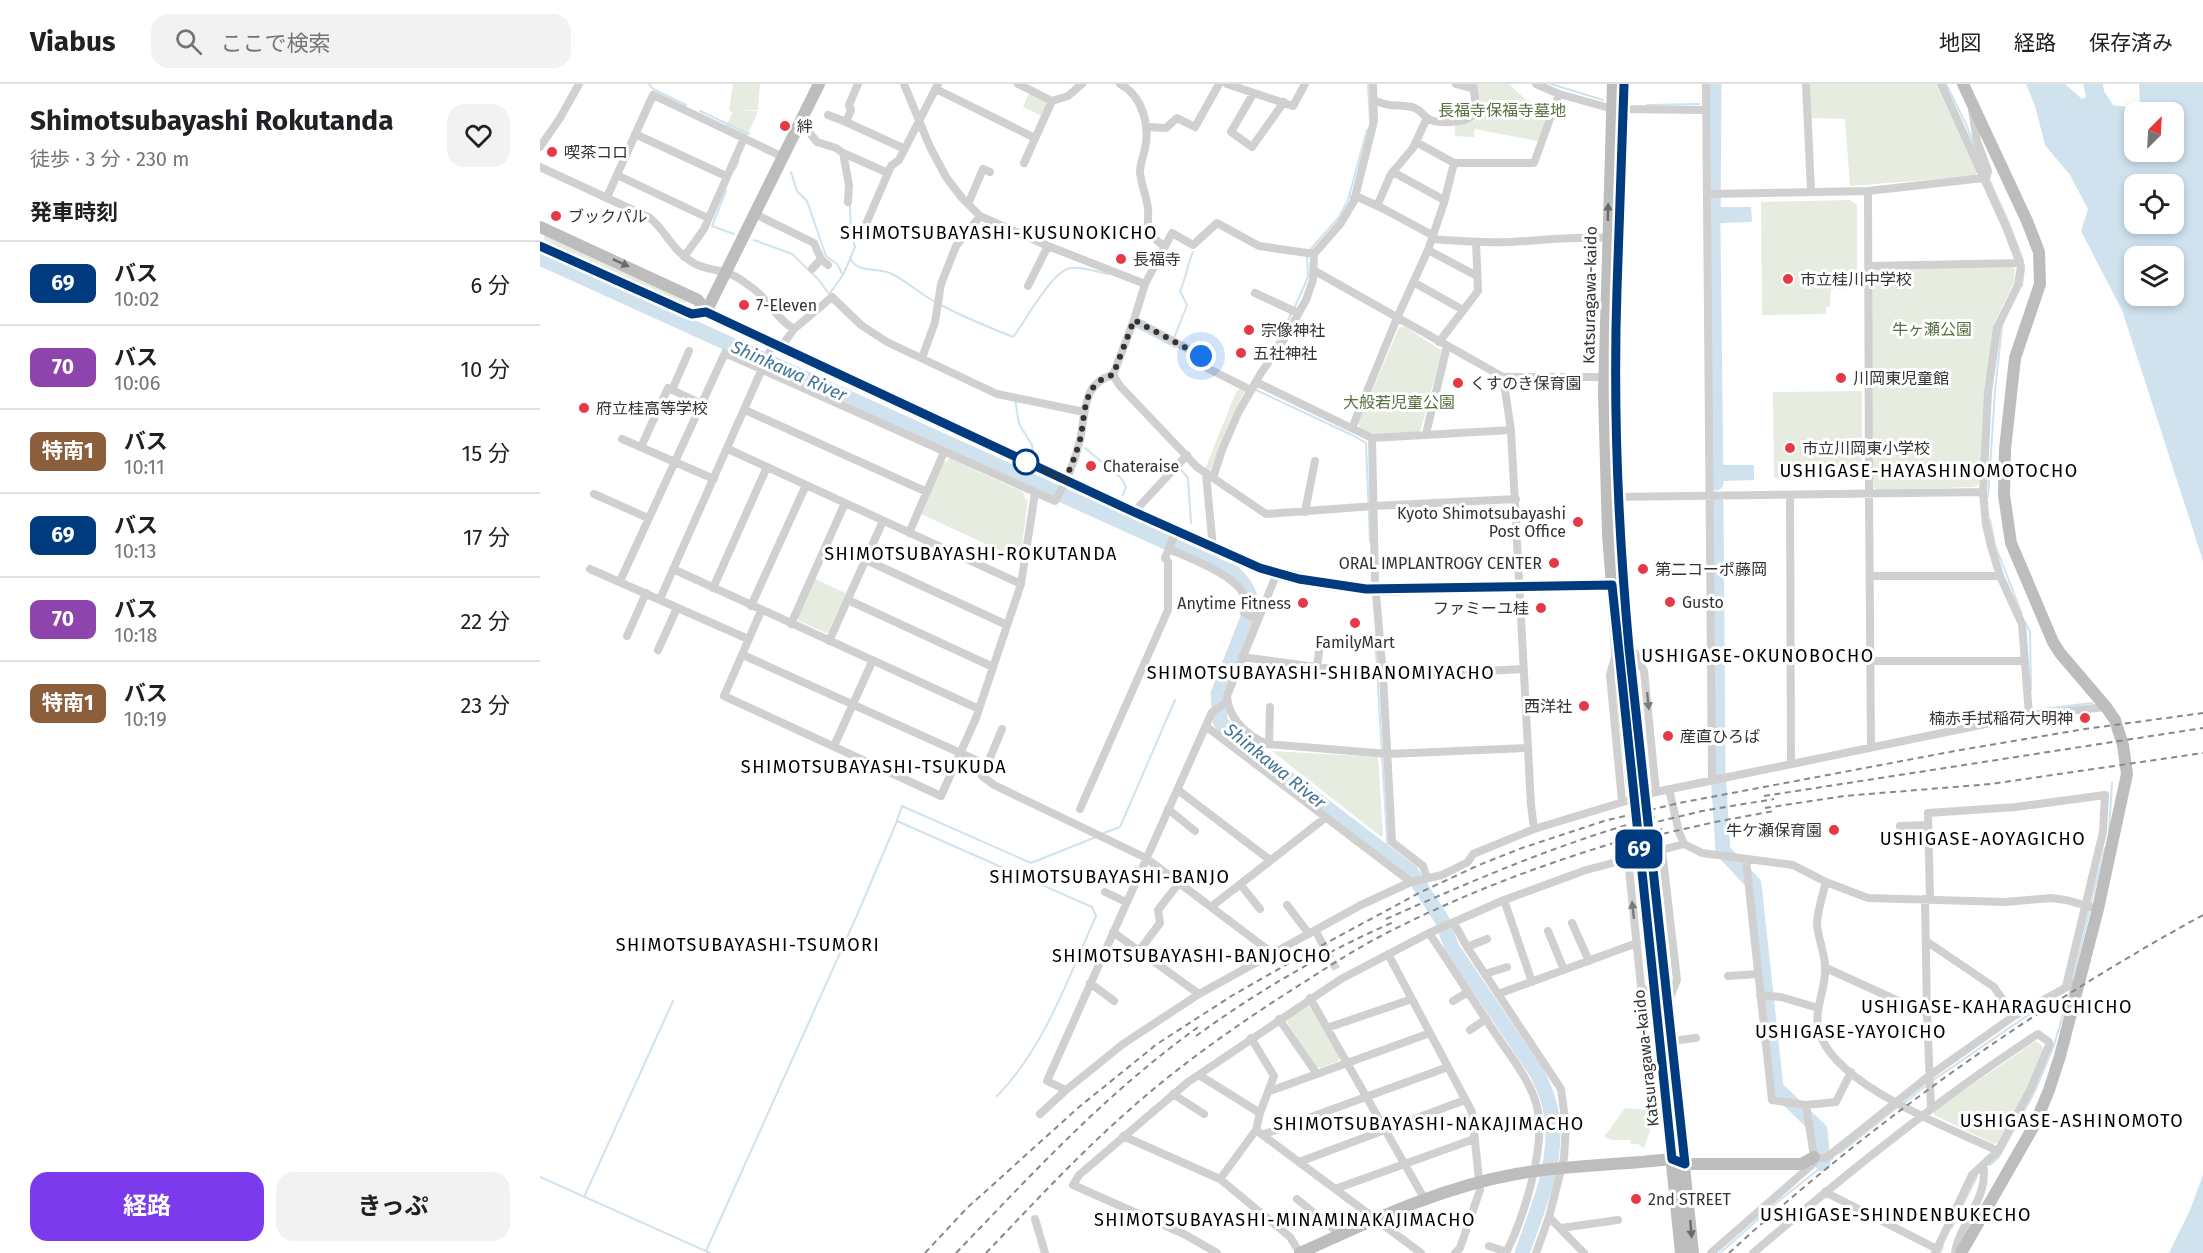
<!DOCTYPE html>
<html lang="ja">
<meta charset="utf-8">
<style>
:root{--surface:#fff;--page:#f2f2f2;--text:#202124;--muted:#757577;--line:#e0e0e0;--accent:#7c3aed}
body{margin:0;font-family:"Fira Sans","Noto Sans JP",sans-serif;background:var(--page);color:var(--text);height:100vh;display:flex;flex-direction:column;font-size:22px;white-space:nowrap}
*{box-sizing:border-box;margin:0}
p{font-size:20px;color:var(--muted)}
.icon{flex:none;width:33px;height:33px;fill:none;stroke:currentColor;stroke-width:2;stroke-linecap:round;stroke-linejoin:round}
.map{position:relative;flex:1;overflow:hidden}
.side{display:flex;flex-direction:column;background:var(--surface);width:540px}
.side>*{flex:none}
.badge{padding:0 12px;border-radius:9px;font-size:21px;line-height:39px}
.needle{width:39px;rotate:24deg}
.fabs{position:absolute;left:1584px;top:18px;display:grid;gap:12px}
.fabs a{display:grid;place-items:center;width:60px;height:60px;border-radius:12px;background:var(--surface);box-shadow:0 3px 9px #0003;font-size:30px}
.you{position:absolute;width:30px;height:30px;margin:-15px;border:4px solid #fff;border-radius:50%;background:#1a73e8;box-shadow:0 0 0 9px #1a73e833}
.map>.badge{position:absolute;translate:-50% -50%;box-shadow:0 0 0 3px #fff}
h2{padding:0 30px;font-size:22px;line-height:54px}
.round{display:grid;place-items:center;flex:none;width:63px;height:63px;border-radius:18px;background:var(--page)}
.overview{display:flex;align-items:center;justify-content:space-between;height:102px;padding:0 30px}
h1{font-size:28px;font-weight:700;line-height:45px}
.cta{display:flex;gap:12px;margin-top:auto;padding:12px 30px}
.cta a{flex:1;height:69px;border-radius:18px;background:var(--accent);color:#fff;font-size:24px;font-weight:700;line-height:69px;text-align:center}
.cta a+a{background:var(--page);color:var(--text)}
ul{padding:0;list-style:none}
li{display:flex;align-items:center;gap:18px;height:84px;padding:0 30px;border-top:2px solid var(--line)}
li div{flex:1}
li b{display:block;font-size:22px}
li em{font-style:normal}
li .badge{min-width:66px;font-weight:700;text-align:center}
header{display:flex;align-items:center;gap:36px;box-sizing:border-box;height:84px;padding:0 30px;background:var(--surface);border-bottom:2px solid var(--line)}
header strong{font-size:28px}
nav{display:flex;gap:33px;margin-inline-start:auto;font-size:21px}
.search{width:420px;height:54px;background:var(--page);display:flex;align-items:center;gap:15px;box-sizing:border-box;padding:0 21px;border-radius:18px;color:var(--muted);font-size:22px}
main{display:flex;flex:1;min-height:0}
.map>svg:first-child{display:block}
.green{fill:#e6ecdf}
.water{fill:#cfe2ee;fill-rule:evenodd}
.lines{fill:none;stroke-linecap:round;stroke-linejoin:round}
.stream{stroke:#cfe2ee;stroke-width:2}
.river{stroke:#cfe2ee;stroke-width:15}
.street-tunnel{stroke:#d6d6d6;stroke-width:8;stroke-dasharray:8 4;stroke-linecap:butt}
.secondary-tunnel{stroke:#d6d6d6;stroke-width:12;stroke-dasharray:12 6;stroke-linecap:butt}
.street{stroke:#d0d0d0;stroke-width:8}
.secondary{stroke:#bdbdbd;stroke-width:12}
.rail{stroke:#888;stroke-width:2;stroke-dasharray:6 4.5;stroke-linecap:butt}
.oneway{fill:#6a6a6a}
.oneway2{fill:#7a7a7a}
.line-casing{stroke:#fff;stroke-width:14}
.line{stroke:#003b80;stroke-width:9}
.walk{stroke:#333;stroke-width:6;stroke-dasharray:0 10.8}
.poi-dot{fill:#e63946;stroke:#fff;stroke-width:2}
.stop-dot{fill:#fff;stroke:#003b80;stroke-width:3}
.labels{text-anchor:middle;dominant-baseline:central;stroke-width:6;stroke-linejoin:round;paint-order:stroke}
.park-label{font-size:16px;fill:#56703f;stroke:#fff}
.poi-label{font-size:16px;fill:#333;stroke:#fff;text-anchor:start}
.street-label{font-size:16px;fill:#333;stroke:#fff}
.neighbourhood-label{font-size:18px;letter-spacing:1.5px;fill:#000;stroke:#fff}
.water-label{font-size:18px;font-style:italic;fill:#3f7597;stroke:#fff}
</style>
<header>
<strong>Viabus</strong>
<div class="search"><svg class="icon" aria-label="search" viewBox="0 0 24 24"><circle cx="10" cy="10" r="6"/><path d="M15 15l6 6"/></svg>ここで検索</div>
<nav><a>地図</a><a>経路</a><a>保存済み</a></nav>
</header>
<main>
<section class="side">
<div class="overview"><div><h1>Shimotsubayashi Rokutanda</h1><p>徒歩 · 3 分 · 230 m</p></div><a class="round"><svg class="icon" aria-label="heart" viewBox="0 0 24 24"><path d="M12 20l-8-8c-3-5 5-10 8-4 3-6 11-1 8 4z"/></svg></a></div>
<h2>発車時刻</h2>
<ul>
<li><span class="badge" style="background:#003b80;color:#fff">69</span><div><b>バス</b><p>10:02</p></div><em>6 分</em></li>
<li><span class="badge" style="background:#8e44ad;color:#fff">70</span><div><b>バス</b><p>10:06</p></div><em>10 分</em></li>
<li><span class="badge" style="background:#8b5e3c;color:#fff">特南1</span><div><b>バス</b><p>10:11</p></div><em>15 分</em></li>
<li><span class="badge" style="background:#003b80;color:#fff">69</span><div><b>バス</b><p>10:13</p></div><em>17 分</em></li>
<li><span class="badge" style="background:#8e44ad;color:#fff">70</span><div><b>バス</b><p>10:18</p></div><em>22 分</em></li>
<li><span class="badge" style="background:#8b5e3c;color:#fff">特南1</span><div><b>バス</b><p>10:19</p></div><em>23 分</em></li>
</ul>
<div class="cta"><a>経路</a><a>きっぷ</a></div>
</section>
<div class="map">
<svg width="1663" height="1169" viewBox="0 0 1663 1169">
<rect width="100%" height="100%" fill="#fff"/>
<path class="green" d="M193,0H220L218,26L199,27H218L207,52L186,42L193,28L189,27Z
M936,0H969L984,14L1003,23L1008,29L998,57L935,45L934,53L915,52V41L935,37L939,23Z
M1269,0H1396L1437,88L1435,92L1310,102L1305,35L1271,34Z
M489,9L505,17L507,22L502,32L483,23Z
M1310,116L1317,121V204L1291,205L1290,223H1286V230L1222,231L1221,118Z
M6,152L90,189L146,218L144,222L3,159L4,153Z
M1470,183L1475,185L1474,198L1454,240L1439,400L1434,403L1337,406L1332,402V191L1335,185Z
M864,242L902,267L880,348L832,350L821,345L818,339L859,244Z
M701,304L705,307L690,336L670,388L665,385L696,308Z
M1322,307V392L1234,394L1233,308Z
M409,374L483,408L485,415L488,416L480,476L381,430L404,377L407,378Z
M275,495L306,509L288,548L286,549L259,537L257,533Z
M732,667L838,673L843,751L840,752Z
M769,922L772,924L800,973L799,977L780,984L775,982L747,938L748,934Z
M1496,957L1502,962L1503,966L1485,1009L1458,1058L1454,1060L1394,1031V1027Z
M1085,1024L1117,1027L1119,1041H1112L1104,1064L1098,1060H1091L1090,1056H1072L1064,1053Z"/>
<path class="water" d="M1486,0H1525L1542,15L1546,13L1543,0H1563L1564,7L1573,21L1587,23L1593,29L1600,23L1599,0H1663V477L1582,226L1541,147L1548,125L1530,91L1505,61L1495,22ZM1634,28V68H1594V28ZM1634,100V140H1594V100ZM1634,172V212H1594V172Z
M1179,123H1211L1212,138L1179,139Z
M1182,381H1214V396L1183,397Z
M1663,1091V1169H1629L1650,1126Z"/>
<g class="lines">
<path class="stream" d="M109,0L113,5L146,21
M828,0L830,38
M1011,0L1063,16
M1406,0L1426,40L1438,71
M1107,21L1159,20
M160,27L209,50
M195,85L199,76
M251,88L257,107L267,117L286,172L297,180L303,191L290,209
M1448,93L1469,139L1483,176
M186,107L172,142L194,150
M214,156L252,170L278,195L289,210
M770,166L799,133L808,116L827,46
M310,173C316,190 336,183 350,189C367,197 380,210 397,219C421,232 448,243 473,253C485,238 512,186 531,184C542,182 557,188 568,190
M304,189L315,163L311,148L310,122
M1482,202L1484,184
M754,225L768,193L767,171
M595,242L635,263
M634,254L647,221L640,207C646,195 647,181 653,168
M724,277L742,250L751,230
M714,305L812,351L826,359L830,457
M475,315L479,340L492,361L493,369
M545,364L581,394L586,403L583,411
M641,386L648,394L651,439
M1448,413L1455,307L1462,242
M1450,436L1455,461L1482,530
M1485,538L1490,548L1491,606
M835,551L848,771
M1503,625L1552,619L1553,621
M357,736L362,722L491,779L556,753
M1569,747L1572,699
M564,749L580,743L635,616
M1551,819L1565,764
M1532,898L1550,825
M1392,997L1504,920
M1364,1019L1388,1000
M1300,1069L1359,1022
M1450,1081L1459,1073L1495,1007L1514,961L1531,904
M0,1093L170,1169
M44,1113L133,917
M1412,1143L1437,1092
M166,1167L318,829L357,737L552,823L556,832C528,894 505,963 457,1012
M1180,1169L1241,1115L1293,1074
M1400,1169L1403,1162"/>
<path class="river" d="M1174,0L1173,146L1176,399
M0,174L694,489C705,500 710,508 712,523L678,610L680,637L691,651L871,788L902,836L912,864L997,989C1004,1004 1010,1017 1012,1033C1018,1079 997,1127 982,1169
M1176,419L1178,688L1183,767L1214,800L1236,1004L1280,1046L1283,1080"/>
<path class="street-tunnel" d="M781,857L798,888"/>
<path class="secondary-tunnel" d="M1104,707L1112,774
M1093,710L1101,776"/>
<path class="street" d="M318,0L309,21L311,26L306,38L365,65
M364,0L390,63L406,93L422,114L440,132L508,162L605,200
M478,0L512,17L528,12L542,0
M580,0C603,12 610,42 605,65C603,73 600,80 600,88C601,101 607,113 608,125C609,133 606,141 610,149C613,154 619,158 624,162
M687,0L753,22L765,0
M916,0L934,5
M996,0L1019,10L1073,25L1166,26
M1166,0L1172,696
M1266,0L1271,107
M1401,0L1466,143L1481,182L1478,201L1457,244L1448,309L1443,408L1446,441L1451,462L1460,492L1482,540L1489,631
M396,5L495,54
M713,10L691,48L712,63L744,18
M834,16C851,24 856,20 872,23C880,25 882,30 887,34C897,41 925,39 934,31L935,14L933,0
M288,31L306,38
M261,38L277,58L296,64L303,69L348,89
M607,43L626,44L637,34L655,43L679,0
M95,50L186,92
M876,58L914,79H994L1019,10
M0,63L20,34L39,0
M303,69L309,101L308,118
M484,79L512,17
M0,83L110,134C126,147 132,166 152,178C162,185 176,185 187,189C196,191 204,198 211,203C228,214 236,235 254,245
M853,88L904,116
M77,91L168,134
M1328,107L1329,410L1331,663
M1167,110L1328,107L1444,94L1447,92L1448,87L1437,57L1432,26
M67,113L113,11L243,73
M814,114L818,113L842,124L892,151
M428,120L443,85L450,88
M837,122L851,90L873,64L887,34
M215,130L274,159L281,175L288,181
M326,140L351,82L359,76L398,0
M892,155C918,157 945,159 971,158C1005,156 1039,152 1073,154
M888,166L937,192
M144,173L164,145L204,54
M1329,182L1480,179
M272,185L281,175
M775,187L963,293L971,346L991,721L994,745
M875,199L923,226
M488,202L508,162
M715,209L758,229
M594,236L661,272L665,283L711,306
M899,258L938,207L936,158
M241,263L254,245L292,213L321,241L347,258L457,310L544,328
M382,274L395,238L401,200L416,162L440,132
M573,291L580,302L657,383L726,430L834,422L976,415
M573,291L594,236L605,200L632,149L653,161L677,139L719,162L774,170
M963,293H1069
M716,298L832,354L971,346
M132,306L149,267
M205,326L387,408
M812,344L857,234L888,166L904,119L914,79
M886,350L907,262
M832,354L835,498L843,592L852,758L883,782L887,794
M82,355L174,395
M101,363L128,304L162,320
M188,365L481,500
M666,390L673,464
M673,394L682,366L698,329L721,289L743,257L766,216L773,196L774,170L801,139L814,117L834,37L833,0
M54,410L108,434
M1250,411L1251,679
M1073,413L1443,408
M594,428L647,371
M765,428L775,377
M369,449L404,368
M629,465C647,473 695,491 703,510C705,515 704,523 704,529L718,535
M326,476L467,541
M50,485L208,555
M133,485L439,625
M737,489L687,612C688,634 707,652 727,660L848,670L988,664
M1331,492H1460
M80,497L185,269L515,417C526,399 535,377 540,356C546,331 541,299 573,291
M173,504L227,383
M120,515L233,260
M308,516L453,583
M211,522L266,401
M221,527L184,612L401,712L436,634L481,500L495,409
M251,540L305,419
M87,552L106,509
M289,557L343,437
M1089,564L1095,569L1104,587L1116,708
M118,566L137,524
M1076,569L1070,591L1082,717
M203,571L447,681L442,692L454,701L606,774L732,869
M702,573L843,592L984,585
M1332,577H1485
M777,583L781,553
M667,643L871,798
M729,660L730,623
M294,662L332,578
M447,681L462,645
M1129,705L1139,748L1144,760L1162,769L1253,781L1286,798L1328,814L1465,818L1511,814L1526,816L1558,825
M638,706L730,776
M540,725L628,526V478L625,474L636,447
M628,725L655,747
M1360,742L1388,741
M1122,766L1137,896L1129,916
M1088,775L1101,902L1116,920
M1206,776L1232,1016L1266,1021L1296,1018L1311,988
M1286,798C1283,810 1278,825 1277,838C1277,853 1285,868 1285,883C1287,904 1273,925 1279,947C1293,1001 1410,1044 1458,1067
M700,800L720,825
M565,808L586,818
M1385,815L1387,930L1391,1024
M1390,815L1388,729L1476,723L1565,711L1563,748L1526,902
M964,816L992,898
M747,821L769,850
M671,823L785,734
M914,839L927,863L1021,1005L1026,1042L1024,1074L1009,1133L996,1169
M1032,839L1049,877
M775,846L781,857
M1008,847L1024,886
M573,848L659,910
M889,849C912,883 934,918 957,952C971,973 989,995 996,1019C1008,1058 984,1133 966,1169
M1386,857L1454,903L1474,932
M927,863L947,855
M599,867L620,839L618,826L639,799
M848,870L932,1028L940,1106L920,1164L915,1169
M1286,884L1387,930
M945,890L967,883
M1188,892L1218,890
M550,899L574,917
M958,910L1097,859
M1220,911L1241,913L1278,924
M770,914L884,1114
M913,917L928,908
M739,935L777,990
M787,944L872,915
M930,946L946,935
M1131,957L1156,954
M659,991L720,1029
M526,1006L507,997L672,628L687,618
M730,1007L890,949
M633,1010L664,1030
M1266,1021L1274,1073
M500,1030L526,1006L583,960L659,910L821,821L871,798L902,791L928,778L933,770L994,745L1116,708L1489,631L1566,623
M955,1042L998,1036
M716,1046L881,1169
M722,1051L908,983
M583,1052L680,1095L750,1153L760,1169
M759,1078L925,1016
M680,1095L716,1046L720,1029L734,992L711,954
M795,1105L934,1055
M1285,1108L1395,1164
M757,1115L801,1151
M1009,1133L1044,1169
M495,1135L505,1169
M1021,1144L1078,1136
M949,1162L967,1168
M677,1169L644,1150L533,1101L539,1091L648,998L801,895L889,849L964,816L1046,786L1144,760
M1171,1169L1274,1079V1073L1285,1074L1290,1071L1389,992L1474,932L1538,897
M1213,1169C1305,1091 1397,1016 1498,950L1509,958V961L1491,1004L1458,1067L1432,1091L1395,1169
M1415,1169C1419,1140 1450,1112 1443,1081"/>
<path class="secondary" d="M1073,0L1064,309L1068,451L1077,565L1093,710
M1084,0C1080,124 1073,248 1077,372C1080,484 1092,595 1104,707
M0,143L158,216L166,228
M0,162L147,228L152,229L166,228L594,428L720,484L785,500L836,506L1083,500
M166,228L279,0
M1112,774L1153,1169
M1101,776L1141,1169
M760,1169C831,1137 898,1104 976,1090C1027,1081 1080,1081 1132,1075L1145,1080H1262L1274,1073
M1421,1169L1495,1040L1509,1006L1520,972L1558,825L1587,690L1583,661L1575,636L1566,623L1520,569L1513,558L1471,459L1464,411L1465,365L1475,274L1500,200L1499,168L1487,137L1423,0"/>
<path class="rail" d="M1224,712L1663,644
M1225,724L1304,712L1451,700L1663,669
M1108,740L1162,727L1234,715
M1113,752L1175,738L1234,727
M846,835C934,796 1022,758 1115,733
M656,952C718,907 786,867 856,837
M385,1169L426,1125L539,1023L617,960L693,911L751,878L879,809L939,781L982,764L1064,737L1139,719L1415,667L1545,645L1663,629
M416,1169C496,1086 567,1008 661,941
M446,1169C492,1121 537,1072 587,1028C636,984 691,945 747,909C777,890 807,870 839,853C929,806 1024,772 1122,745
M1189,1169C1333,1037 1493,924 1663,831"/>
</g>
<defs><path id="oneway-solid" d="M-6-.8H1V-3.2L6.5 0L1 3.2V.8H-6Z" transform="scale(1.5)"/></defs>
<g class="oneway">
<use href="#oneway-solid" transform="translate(1068 128) rotate(-89)"/>
<use href="#oneway-solid" transform="translate(81 179) rotate(25)"/>
<use href="#oneway-solid" transform="translate(1151 1145) rotate(85)"/>
</g>
<g class="oneway2">
<use href="#oneway-solid" transform="translate(1108 617) rotate(84)"/>
<use href="#oneway-solid" transform="translate(1093 826) rotate(-96)"/>
</g>
<g class="lines">
<g class="line-casing">
<path id="line" d="M0,162L147,228L152,230L166,228L594,428L720,484L759,495L826,505L1072,501L1132,1075L1145,1080L1089,564C1078,444 1073,324 1077,205C1079,136 1082,68 1084,0"/>
</g>
<use href="#line" class="line"/>
<path class="walk" d="M486,378L525,396C531,383 536,370 540,356C546,331 541,299 573,291L594,236L661,272"/>
</g>
<g class="poi-dot">
<circle cx="245" cy="42" r="6"/>
<circle cx="12" cy="68" r="6"/>
<circle cx="16" cy="132" r="6"/>
<circle cx="581" cy="175" r="6"/>
<circle cx="1248" cy="195" r="6"/>
<circle cx="204" cy="221" r="6"/>
<circle cx="709" cy="246" r="6"/>
<circle cx="701" cy="269" r="6"/>
<circle cx="1301" cy="294" r="6"/>
<circle cx="918" cy="299" r="6"/>
<circle cx="44" cy="324" r="6"/>
<circle cx="1250" cy="364" r="6"/>
<circle cx="551" cy="382" r="6"/>
<circle cx="1038" cy="438" r="6"/>
<circle cx="1014" cy="479" r="6"/>
<circle cx="1103" cy="485" r="6"/>
<circle cx="1130" cy="518" r="6"/>
<circle cx="763" cy="519" r="6"/>
<circle cx="1001" cy="524" r="6"/>
<circle cx="815" cy="539" r="6"/>
<circle cx="1044" cy="622" r="6"/>
<circle cx="1545" cy="634" r="6"/>
<circle cx="1128" cy="652" r="6"/>
<circle cx="1294" cy="746" r="6"/>
<circle cx="1096" cy="1115" r="6"/>
</g>
<circle class="stop-dot" cx="486" cy="378" r="12"/>
<g class="labels">
<g class="park-label">
<text x="962" y="26">長福寺保福寺墓地</text>
<text x="1392" y="245">牛ヶ瀬公園</text>
<text x="859" y="318">大般若児童公園</text>
</g>
<g class="poi-label">
<text x="257" y="42">絆</text>
<text x="24" y="68">喫茶コロ</text>
<text x="28" y="132">ブックパル</text>
<text x="593" y="175">長福寺</text>
<text x="1260" y="195">市立桂川中学校</text>
<text x="216" y="221">7-Eleven</text>
<text x="721" y="246">宗像神社</text>
<text x="713" y="269">五社神社</text>
<text x="1313" y="294">川岡東児童館</text>
<text x="930" y="299">くすのき保育園</text>
<text x="56" y="324">府立桂高等学校</text>
<text x="1262" y="364">市立川岡東小学校</text>
<text x="563" y="382">Chateraise</text>
<text x="1026" y="429" text-anchor="end">Kyoto Shimotsubayashi<tspan x="1026" dy="18">Post Office</tspan></text>
<text x="1002" y="479" text-anchor="end">ORAL IMPLANTROGY CENTER</text>
<text x="1115" y="485">第二コーポ藤岡</text>
<text x="1142" y="518">Gusto</text>
<text x="751" y="519" text-anchor="end">Anytime Fitness</text>
<text x="989" y="524" text-anchor="end">ファミーユ桂</text>
<text x="815" y="558" text-anchor="middle">FamilyMart</text>
<text x="1032" y="622" text-anchor="end">西洋社</text>
<text x="1533" y="634" text-anchor="end">楠赤手拭稲荷大明神</text>
<text x="1140" y="652">産直ひろば</text>
<text x="1282" y="746" text-anchor="end">牛ケ瀬保育園</text>
<text x="1108" y="1115">2nd STREET</text>
</g>
<g class="street-label">
<text transform="translate(1050 211) rotate(-89)">Katsuragawa-kaido</text>
<text transform="translate(1106 974) rotate(-96)">Katsuragawa-kaido</text>
</g>
<g class="neighbourhood-label">
<text x="459" y="149">SHIMOTSUBAYASHI-KUSUNOKICHO</text>
<text x="1389" y="387">USHIGASE-HAYASHINOMOTOCHO</text>
<text x="431" y="470">SHIMOTSUBAYASHI-ROKUTANDA</text>
<text x="1218" y="572">USHIGASE-OKUNOBOCHO</text>
<text x="781" y="589">SHIMOTSUBAYASHI-SHIBANOMIYACHO</text>
<text x="334" y="683">SHIMOTSUBAYASHI-TSUKUDA</text>
<text x="1443" y="755">USHIGASE-AOYAGICHO</text>
<text x="570" y="793">SHIMOTSUBAYASHI-BANJO</text>
<text x="208" y="861">SHIMOTSUBAYASHI-TSUMORI</text>
<text x="652" y="872">SHIMOTSUBAYASHI-BANJOCHO</text>
<text x="1457" y="923">USHIGASE-KAHARAGUCHICHO</text>
<text x="1311" y="948">USHIGASE-YAYOICHO</text>
<text x="1532" y="1037">USHIGASE-ASHINOMOTO</text>
<text x="889" y="1040">SHIMOTSUBAYASHI-NAKAJIMACHO</text>
<text x="1356" y="1131">USHIGASE-SHINDENBUKECHO</text>
<text x="745" y="1136">SHIMOTSUBAYASHI-MINAMINAKAJIMACHO</text>
</g>
<g class="water-label">
<text transform="translate(249 287) rotate(24)">Shinkawa River</text>
<text transform="translate(735 682) rotate(39)">Shinkawa River</text>
</g>
</g>
</svg>
<div class="fabs">
<a><svg class="needle" viewBox="-14 -14 28 28"><path d="M0-13l5 13h-10z" fill="#e53935"/><path d="M0 13l5-13h-10z" fill="#757577"/></svg></a>
<a><svg class="icon" aria-label="locate" viewBox="0 0 24 24"><circle cx="12" cy="12" r="6"/><path d="M12 2v4M12 18v4M2 12h4M18 12h4"/></svg></a>
<a><svg class="icon" aria-label="layers" viewBox="0 0 24 24"><path d="M12 4l9 5-9 5-9-5zM3 14l9 5 9-5"/></svg></a>
</div>
<div class="you" style="left:661px;top:272px"></div>
<b class="badge" style="left:1099px;top:765px;background:#003b80;color:#fff">69</b>
</div>
</main>
